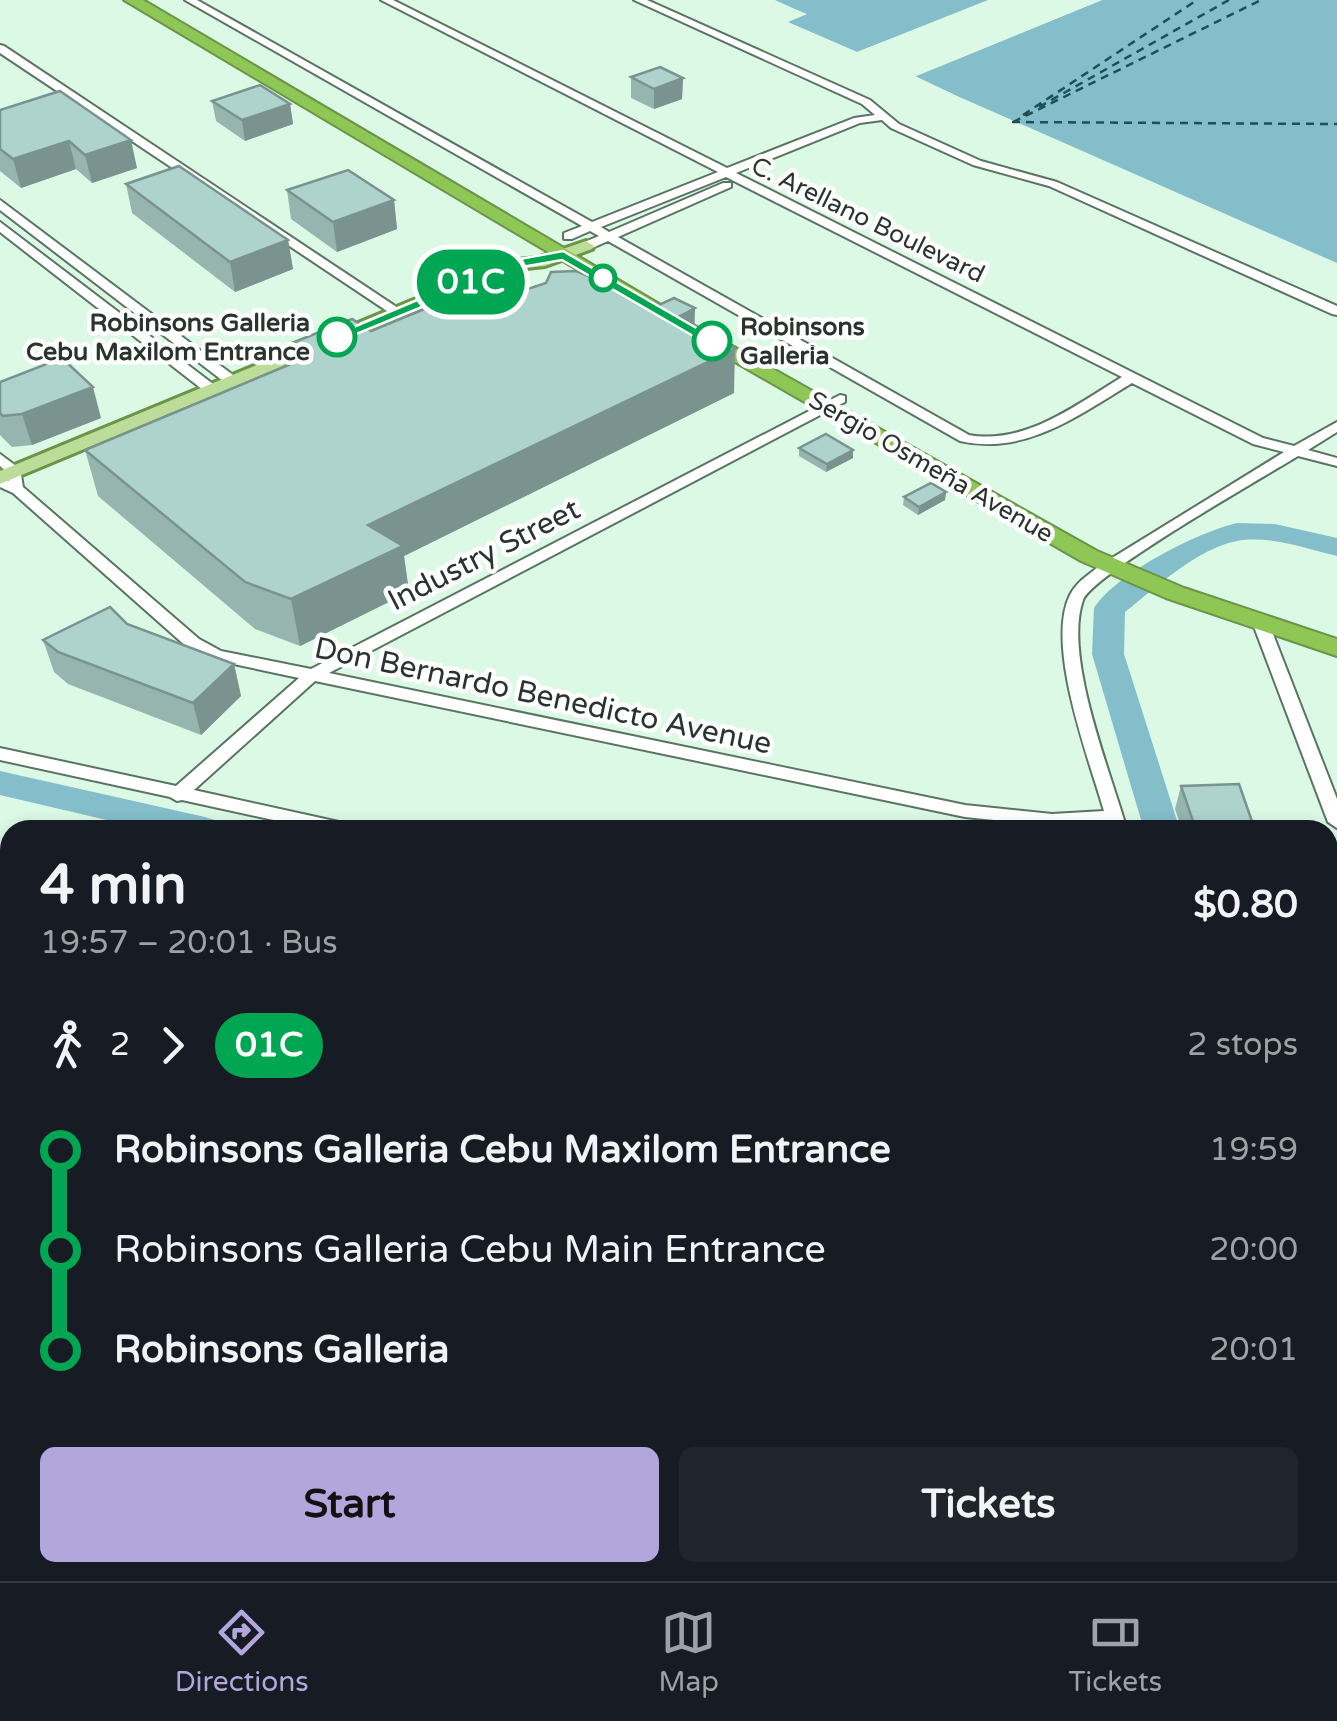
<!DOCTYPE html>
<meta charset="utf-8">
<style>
:root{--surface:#171b24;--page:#20242c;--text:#f1f3f6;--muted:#9ea1a6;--line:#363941;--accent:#b3a6dd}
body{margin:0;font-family:"Varela Round",sans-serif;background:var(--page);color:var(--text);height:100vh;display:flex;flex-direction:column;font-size:38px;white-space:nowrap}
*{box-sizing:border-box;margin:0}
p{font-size:32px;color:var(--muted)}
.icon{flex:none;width:55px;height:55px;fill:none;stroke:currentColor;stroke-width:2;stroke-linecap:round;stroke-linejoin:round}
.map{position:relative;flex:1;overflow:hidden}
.details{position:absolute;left:0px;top:820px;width:1338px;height:762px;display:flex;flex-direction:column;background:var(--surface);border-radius:30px 30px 0 0;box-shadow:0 5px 15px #0003}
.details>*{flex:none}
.badge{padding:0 20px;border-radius:32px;font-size:35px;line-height:65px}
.map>.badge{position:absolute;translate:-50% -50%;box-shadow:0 0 0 5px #fff}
.legs{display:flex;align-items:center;gap:15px;height:110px;padding:0 40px;font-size:32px}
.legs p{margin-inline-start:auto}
.summary{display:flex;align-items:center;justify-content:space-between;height:170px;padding:0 40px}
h1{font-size:55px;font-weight:700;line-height:75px}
.primary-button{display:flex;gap:20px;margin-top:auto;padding:20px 40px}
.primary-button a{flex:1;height:115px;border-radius:15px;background:var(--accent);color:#111;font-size:40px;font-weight:700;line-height:115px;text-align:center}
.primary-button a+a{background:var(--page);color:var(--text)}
ul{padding:0 40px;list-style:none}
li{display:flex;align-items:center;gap:35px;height:100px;font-size:38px}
li i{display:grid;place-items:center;width:15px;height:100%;margin:0 12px;background:currentColor}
li i::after{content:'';width:25px;height:25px;margin:-12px;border:8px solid;border-radius:50%;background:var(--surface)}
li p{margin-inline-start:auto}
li:first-child i{background:linear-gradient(#0000 50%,currentColor 0)}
li:last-child i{background:linear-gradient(currentColor 50%,#0000 0)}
.dock{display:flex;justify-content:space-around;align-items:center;height:140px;border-top:2px solid var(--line);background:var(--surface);font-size:28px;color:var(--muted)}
.dock a{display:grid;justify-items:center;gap:5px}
.dock .selected{color:var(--accent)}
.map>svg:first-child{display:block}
.green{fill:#e0dfc2}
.water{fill:#84beca}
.pier{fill:#dcf9e6}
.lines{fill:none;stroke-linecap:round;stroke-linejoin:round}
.river{fill:#84beca;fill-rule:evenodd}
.ferry{stroke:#1d5059;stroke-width:2.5;stroke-dasharray:8 6;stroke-linecap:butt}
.minor-casing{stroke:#5a7464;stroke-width:4}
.major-casing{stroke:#6b9447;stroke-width:6}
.highway-casing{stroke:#6b9447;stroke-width:4}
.minor{fill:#fff;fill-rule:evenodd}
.major{fill:#bd9;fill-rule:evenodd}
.highway{fill:#8ec755;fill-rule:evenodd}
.wall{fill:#96b5af}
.shaded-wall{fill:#7a938f}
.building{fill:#aed2cc;stroke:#7a938f;stroke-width:2.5}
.line-1{fill:#00a651;stroke:#fff;stroke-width:2.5}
.stop-1-dot{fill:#fff;stroke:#00a651;stroke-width:5}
.labels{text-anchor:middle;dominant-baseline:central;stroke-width:9;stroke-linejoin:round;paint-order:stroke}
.far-street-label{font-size:25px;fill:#29342e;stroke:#fff}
.far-stop-label{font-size:25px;font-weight:bold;fill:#29342e;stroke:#fff;text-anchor:end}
.street-label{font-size:30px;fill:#29342e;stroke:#fff}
</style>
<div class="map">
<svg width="1337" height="1581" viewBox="0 0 1337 1581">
<rect width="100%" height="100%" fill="#dcf9e6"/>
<path class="green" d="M10,1059V1179L0,1196V1071Z"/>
<path class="water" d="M775,0H988L857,52L786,22L806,14Z
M1102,0H1337V263L914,77Z"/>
<path class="pier" d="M770,0L807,14L788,22L857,52L993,0L990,5L857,57L783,26L782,18L794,14Z
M1089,0H1102L915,76L953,94L945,97L909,78L912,72Z"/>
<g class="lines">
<path class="river" d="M1237,523L1275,524L1337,538V556C1306,549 1270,535 1237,541C1196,549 1157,587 1125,612L1124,654L1180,830H1144L1092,654L1094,608C1117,573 1196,533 1237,523Z
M0,771L205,817L218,821L223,830H149L0,795Z"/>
<path class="ferry" d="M1039,107L1229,0
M1023,115L1197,0
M1012,122L1337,124
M1013,122L1261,0"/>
<g class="minor-casing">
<path id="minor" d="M185,0H197L592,222L718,172L381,0H393L727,168L854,118L875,115L862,104L634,0H647L870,100L899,124L981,161L1057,182L1337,306V315L1332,314L1049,186L973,165L891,128L882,120L860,123L736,173L1263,438L1294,446L1337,422V432L1308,450L1337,458V466L1298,456C1264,477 1093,574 1083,600C1063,657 1111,773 1127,830H1109L1107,824L1052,826L965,817L315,681L194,790L348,824L357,830H319L182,800L177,801L170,797L0,760V748L176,786L299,678L210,659L187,647L13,493L0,487V478L9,481L8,473L0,466V454L20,469L23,487L199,639L221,651L311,669L840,395L845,396V402L329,673L965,805L1052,814L1104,811C1089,759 1045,645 1070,595C1077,581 1092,572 1104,563L1284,452L1253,444L1132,383C1079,415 1025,456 960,441L608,241L590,249H582V243L599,236L590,231L572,239H564V233L582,226ZM726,177L1122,377C1076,405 1025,445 969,435L618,237L731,187V183H723L609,232L601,227Z
M0,45L4,46L404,312L393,315L0,53Z
M0,200L237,378V384H227L0,210Z
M0,222L217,387V393H207L0,232Z
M1261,619L1269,624L1337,799V828L1328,822L1253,624Z
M0,986L10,989V1005L0,1002Z
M1328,1307L1337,1310V1330L1328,1327Z
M1328,1543L1337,1547V1581H1323L1321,1572H1328Z
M298,1572H324L325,1581H299Z
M603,1572H629L631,1581H605Z
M911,1572H937L939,1581H913Z"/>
</g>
<g class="major-casing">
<path id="major" d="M586,241L594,246L592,249L545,266L517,269L0,484V471L508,261L537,258Z"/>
</g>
<g class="highway-casing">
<path id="highway" d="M124,0H143L671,311L661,317L654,315Z
M702,329L1097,551L1184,588L1337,639V656L1166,598L1081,561L695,339L692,335Z"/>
</g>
<use href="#minor" class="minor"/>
<use href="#major" class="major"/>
<use href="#highway" class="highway"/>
</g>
<path class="wall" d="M631,77L683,78L682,99L654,109L631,98Z
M212,101L290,104L293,124L245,141L216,121Z
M0,110L137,168L92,183L76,169L21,188L0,171Z
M126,184L288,240L293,269L235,292L132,213Z
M287,190L394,200L397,229L337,252L291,219Z
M522,291L695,325L734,393L404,556L409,592L300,646L255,629L98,496L85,450L285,367L282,347L371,331Z
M0,382L101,418L32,445L12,447L0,435Z
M799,448L853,450V458L826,472L799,456Z
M946,492L945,500L918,515L903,505L904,497Z
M127,624L234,664L241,696L201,735L68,684L54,672L43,640Z
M1181,786L1255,830H1182L1175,809Z
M1337,1383V1490L1328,1463V1384Z
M526,1572H563L527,1580Z"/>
<path class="shaded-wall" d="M683,78L682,99L654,109V89Z
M290,104L293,124L245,141L242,120Z
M131,140L137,168L92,183L85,155Z
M69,141L76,169L21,188L13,159Z
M394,200L397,229L337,252L333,222Z
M288,240L293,269L235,292L230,262Z
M695,308L694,353L680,316Z
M735,349L734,393L404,556L409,592L300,646L291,599L368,525Z
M93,387L101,418L32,445L22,414Z
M853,450V458L826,472L827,464Z
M946,492L945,500L918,515L919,507Z
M234,664L241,696L201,735L193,703Z
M384,1572H389V1581H385Z"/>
<path class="building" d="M660,67L683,78L654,89L631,77Z
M260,85L290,104L242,120L212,101Z
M60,91L131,140L85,155L69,141L13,159L0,149V110Z
M179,166L288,240L230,262L126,184Z
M348,170L394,200L333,222L287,190Z
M576,271L659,305L674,298L695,308L680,316L735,349L368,525L403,546L291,599L245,582L85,450L298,361L282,347L352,319L371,331L495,280L522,291L546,283L551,272Z
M62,358L93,387L22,414L3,416L0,413V382Z
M826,434L853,450L827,464L799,448Z
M931,483L946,492L919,507L904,497Z
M110,607L127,624L234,664L193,703L58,652L43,640Z
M1239,784L1255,830H1196L1181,786Z
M1337,1383V1416L1328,1390V1384Z
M334,1572H384L385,1581H335Z"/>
<path class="line-1" d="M563,251L719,341L707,344L562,260L516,268L342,340L330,337L509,261Z"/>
<g class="stop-1-dot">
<circle cx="603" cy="278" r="12"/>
<circle cx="337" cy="337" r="18"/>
<circle cx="712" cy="341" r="18"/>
</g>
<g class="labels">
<g class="far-street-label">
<text transform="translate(868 220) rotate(26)">C. Arellano Boulevard</text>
<text transform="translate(931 467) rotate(30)">Sergio Osmeña Avenue</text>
</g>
<g class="far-stop-label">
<text x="310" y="323">Robinsons Galleria<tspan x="310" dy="29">Cebu Maxilom Entrance</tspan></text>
<text x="740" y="327" text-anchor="start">Robinsons<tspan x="740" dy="29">Galleria</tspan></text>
</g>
<g class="street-label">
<text transform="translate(484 555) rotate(-27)">Industry Street</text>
<text transform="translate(543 696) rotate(12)">Don Bernardo Benedicto Avenue</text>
</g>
</g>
</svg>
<b class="badge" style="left:471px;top:282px;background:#00a651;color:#fff">01C</b>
<section class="details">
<div class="summary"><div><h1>4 min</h1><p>19:57 – 20:01 · Bus</p></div><b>$0.80</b></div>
<div class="legs"><svg class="icon" aria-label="walk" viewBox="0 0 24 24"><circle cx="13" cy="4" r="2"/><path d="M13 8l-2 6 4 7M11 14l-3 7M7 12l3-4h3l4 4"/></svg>2<svg class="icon" aria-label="forward" viewBox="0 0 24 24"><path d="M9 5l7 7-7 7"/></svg><b class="badge" style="background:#00a651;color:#fff">01C</b><p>2 stops</p></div>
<ul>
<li><i style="color:#00a651"></i><b>Robinsons Galleria Cebu Maxilom Entrance</b><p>19:59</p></li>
<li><i style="color:#00a651"></i><span>Robinsons Galleria Cebu Main Entrance</span><p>20:00</p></li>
<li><i style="color:#00a651"></i><b>Robinsons Galleria</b><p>20:01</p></li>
</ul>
<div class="primary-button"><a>Start</a><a>Tickets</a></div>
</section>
</div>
<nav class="dock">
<a class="selected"><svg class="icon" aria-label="directions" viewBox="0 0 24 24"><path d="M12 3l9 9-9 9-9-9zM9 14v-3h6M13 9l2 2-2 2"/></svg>Directions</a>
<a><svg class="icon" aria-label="map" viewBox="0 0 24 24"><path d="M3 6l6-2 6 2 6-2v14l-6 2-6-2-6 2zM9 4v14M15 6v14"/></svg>Map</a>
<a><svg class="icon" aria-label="tickets" viewBox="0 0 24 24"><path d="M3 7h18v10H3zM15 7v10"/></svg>Tickets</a>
</nav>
